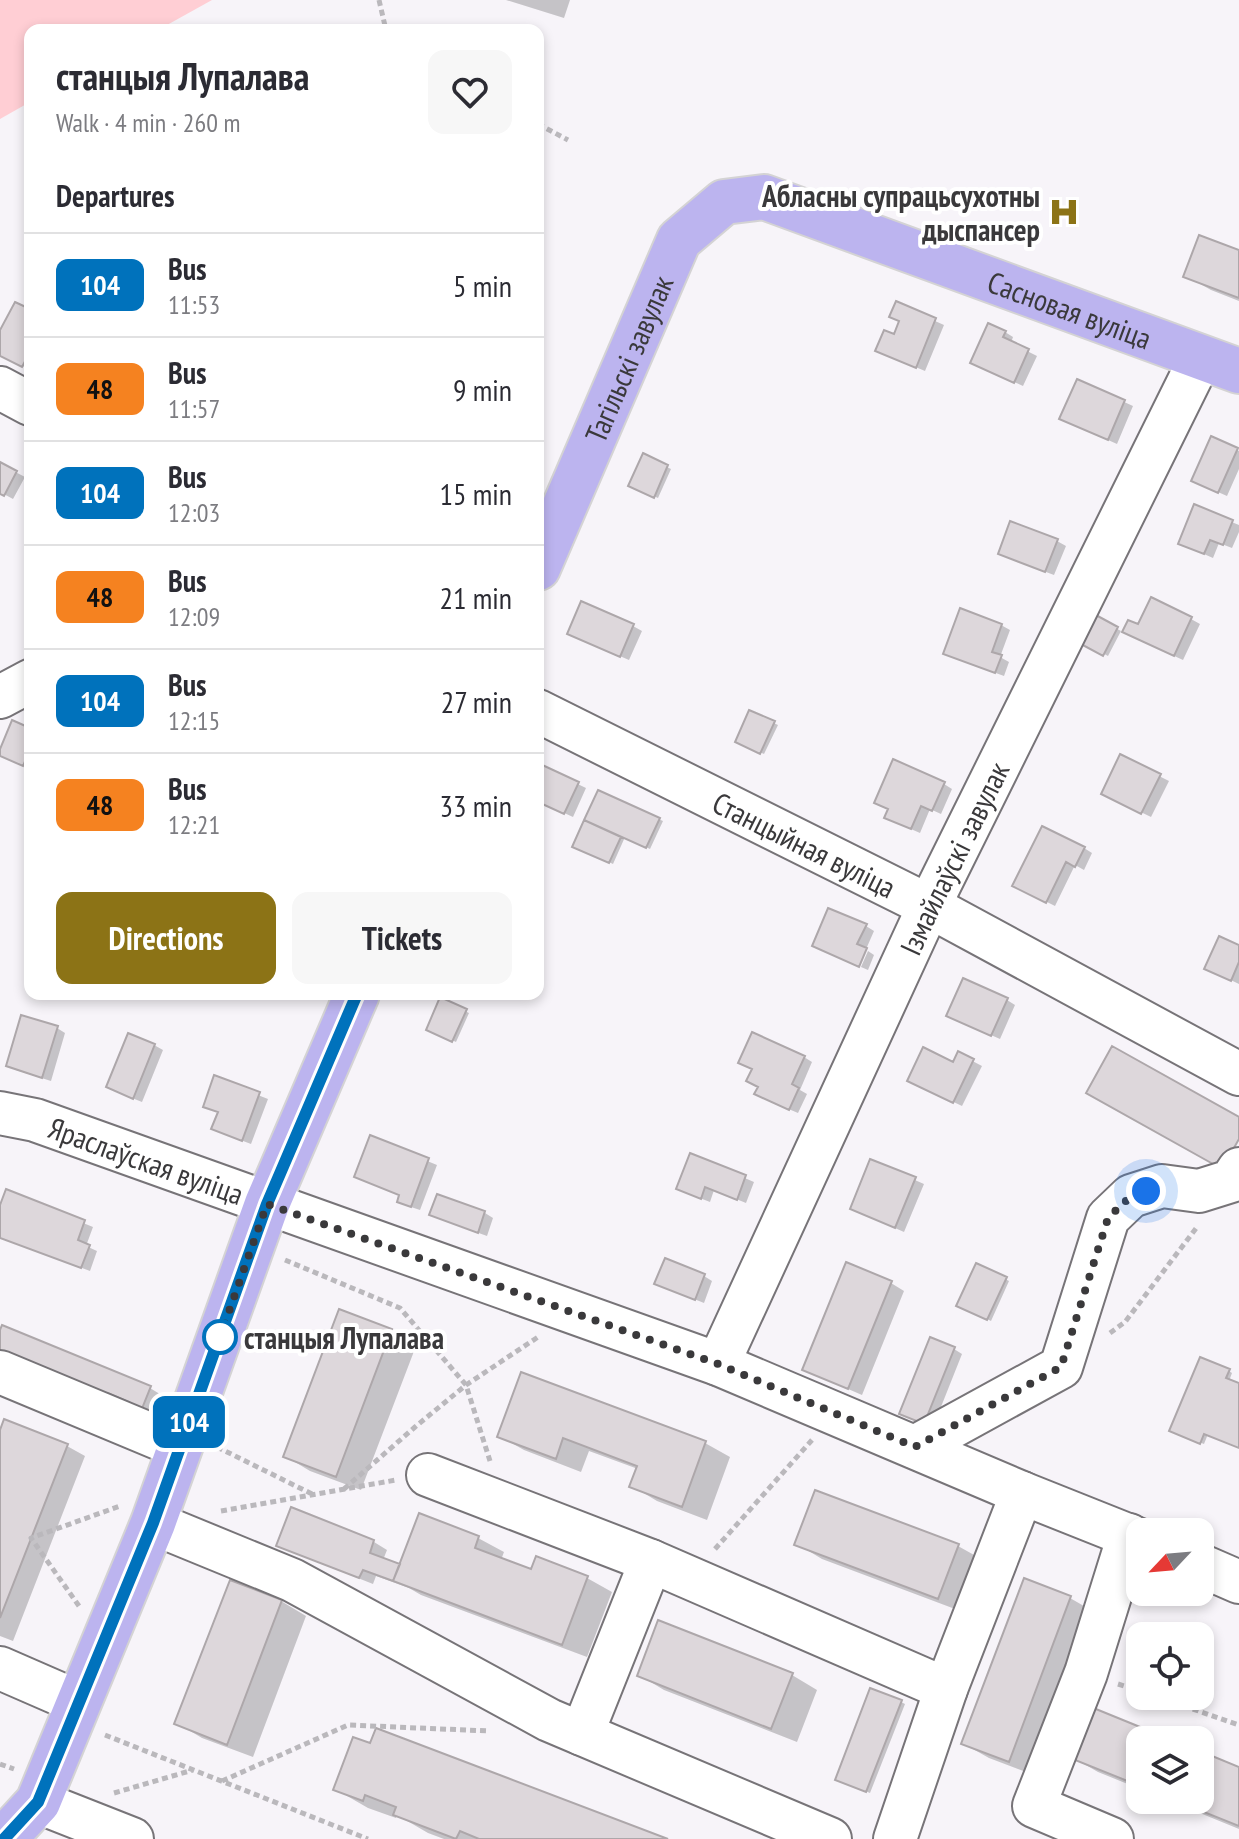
<!DOCTYPE html>
<meta charset="utf-8">
<style>
:root{--surface:#fff;--page:#f7f7f7;--text:#2b2b33;--muted:#7c7c81;--line:#e1e1e2;--accent:#8c7316}
body{margin:0;font-family:"PT Sans Narrow",sans-serif;background:var(--page);color:var(--text);height:100vh;display:flex;flex-direction:column;font-size:30px;white-space:nowrap}
*{box-sizing:border-box;margin:0}
p{font-size:26px;color:var(--muted)}
.icon{flex:none;width:44px;height:44px;fill:none;stroke:currentColor;stroke-width:2;stroke-linecap:round;stroke-linejoin:round}
.map{position:relative;flex:1;overflow:hidden}
.drawer{position:absolute;left:24px;top:24px;width:520px;height:976px;display:flex;flex-direction:column;background:var(--surface);border-radius:16px;box-shadow:0 4px 12px #0003}
.drawer>*{flex:none}
.badge{padding:0 16px;border-radius:12px;font-size:28px;line-height:52px}
.needle{width:52px;rotate:244deg}
.fabs{position:absolute;left:1126px;top:1518px;display:grid;gap:16px}
.fabs a{display:grid;place-items:center;width:88px;height:88px;border-radius:16px;background:var(--surface);box-shadow:0 4px 12px #0003;font-size:40px}
.you{position:absolute;width:40px;height:40px;margin:-20px;border:6px solid #fff;border-radius:50%;background:#1a73e8;box-shadow:0 0 0 12px #1a73e833}
.map>.badge{position:absolute;translate:-50% -50%;box-shadow:0 0 0 4px #fff}
h2{padding:0 32px;font-size:30px;line-height:72px}
.round{display:grid;place-items:center;flex:none;width:84px;height:84px;border-radius:16px;background:var(--page)}
.overview{display:flex;align-items:center;justify-content:space-between;height:136px;padding:0 32px}
h1{font-size:38px;font-weight:600;line-height:60px}
.action{display:flex;gap:16px;margin-top:auto;padding:16px 32px}
.action a{flex:1;height:92px;border-radius:16px;background:var(--accent);color:#fff;font-size:32px;font-weight:600;line-height:92px;text-align:center}
.action a+a{background:var(--page);color:var(--text)}
ul{padding:0;list-style:none}
li{display:flex;align-items:center;gap:24px;height:104px;padding:0 32px;border-top:2px solid var(--line)}
li div{flex:1}
li b{display:block;font-size:30px}
li em{font-style:normal}
li .badge{min-width:88px;font-weight:700;text-align:center}
.map>svg:first-child{display:block}
.green{fill:#ffced4}
.shadow{fill:#0003}
.building{fill:#ddd7db;stroke:#ada7aa;stroke-width:2}
.lines{fill:none;stroke-linecap:round;stroke-linejoin:round}
.minor-casing{stroke:#777478;stroke-width:46}
.major-casing{stroke:#d4d3d4;stroke-width:48}
.path{stroke:#bab8bc;stroke-width:5;stroke-dasharray:6 4;stroke-linecap:butt}
.minor{stroke:#fff;stroke-width:42}
.major{stroke:#bcb4ef;stroke-width:44}
.line-casing{stroke:#fff;stroke-width:18}
.line{stroke:#0072bc;stroke-width:12}
.walk{stroke:#3a393b;stroke-width:8;stroke-dasharray:0 14.4}
.stop-dot{fill:#fff;stroke:#0072bc;stroke-width:4}
.labels{text-anchor:middle;dominant-baseline:central;stroke-width:8;stroke-linejoin:round;paint-order:stroke}
.poi-label{font-size:30px;font-weight:bold;fill:#3a393b;stroke:#fff;text-anchor:end}
.street-label{font-size:30px;fill:#3a393b;stroke:#fff}
.stop-label{font-size:30px;font-weight:bold;fill:#3a393b;stroke:#fff;text-anchor:start}
</style>
<div class="map">
<svg width="1239" height="1839" viewBox="0 0 1239 1839">
<rect width="100%" height="100%" fill="#f7f4f9"/>
<path class="green" d="M0,0H212L158,30H30V102L0,119Z"/>
<path class="shadow" d="M506,0H570L564,18Z
M1239,253V301L1211,290L1186,276Z
M897,304L944,325L925,371L887,355L901,321Z
M30,312V370L0,354V335Z
M1005,332L1013,337L1011,343L1037,356L1023,386L981,367Z
M1078,381L1133,406L1117,444L1070,423Z
M1212,438L1239,451V469L1227,496L1202,485Z
M644,456L671,469L658,498L630,485Z
M0,464L25,477L13,499L0,492Z
M1195,507L1239,525V532L1232,548L1219,543L1213,558L1181,544Z
M1057,541L1066,546L1054,575L1009,558Z
M1095,617L1121,631L1108,656L1082,642Z
M1191,619L1200,624L1183,660L1133,637Z
M1001,625L1010,630L1000,657L1009,662L1004,676L955,658Z
M633,626L642,631L629,660L578,638Z
M30,628V640L24,635Z
M750,712L778,725L764,754L737,742Z
M30,730V768L0,754Z
M1121,757L1169,781L1151,817L1112,798Z
M538,765L586,788L573,817L538,801Z
M944,784L952,789L941,814L930,809L920,833L895,822Z
M599,793L663,821L650,849L625,837L613,864L575,846Z
M1084,848L1092,853L1084,870L1075,865L1055,906L1023,890Z
M866,926L874,931L867,947L823,950Z
M1239,947V984L1216,973Z
M868,951L874,955L868,970L861,967Z
M441,1000L469,1013L456,1042L429,1029Z
M1007,1000L1015,1005L1000,1039L957,1020Z
M57,1028L65,1033L51,1081L16,1070L8,1065Z
M154,1045L163,1050L142,1102L117,1092Z
M959,1054L982,1066L962,1106L918,1085L954,1064Z
M804,1057L812,1062L800,1090L807,1094L798,1113L765,1099L760,1087Z
M215,1078L268,1099L251,1144L222,1133L219,1113L205,1106Z
M371,1138L437,1165L420,1210L408,1206Z
M691,1155L754,1182L746,1203L714,1190L710,1202L687,1193Z
M871,1161L924,1184L904,1232L861,1213Z
M7,1192L93,1227L86,1246L97,1251L90,1271L0,1237V1210Z
M438,1196L485,1213L493,1218L487,1236L440,1219L431,1214Z
M847,1265L891,1283L904,1291L862,1395L818,1376Z
M977,1265L1009,1281L991,1321L959,1305Z
M704,1276L712,1281L704,1303L657,1284Z
M340,1311L391,1331L416,1346L361,1490L310,1471L285,1456Z
M0,1335L150,1388L163,1396L153,1422L131,1403L122,1399L117,1410Z
M954,1349L962,1354L933,1427L910,1418Z
M1229,1371L1232,1373L1229,1381L1239,1385V1447L1208,1434L1204,1444L1175,1433Z
M522,1374L705,1443L730,1457L707,1520L657,1501L632,1486L638,1469L589,1451L581,1472L524,1450L499,1436Z
M5,1422L67,1446L85,1456L13,1641L0,1636V1435Z
M293,1509L374,1542L387,1550L383,1560L401,1567L478,1538L504,1552L501,1560L533,1572L587,1578L612,1592L587,1657L421,1595L409,1588L376,1576L373,1584L292,1552L279,1545Z
M797,1544L958,1546L983,1560L963,1612L822,1559Z
M1026,1581L1070,1598L1096,1613L1034,1775L989,1758L964,1744Z
M281,1601L306,1616L253,1757L202,1738L177,1723Z
M639,1675H792L817,1690L797,1742L664,1690Z
M901,1702L905,1704L870,1793L841,1781Z
M1092,1710L1166,1740H1140V1789L1098,1772L1072,1757Z
M1200,1754L1239,1770V1829L1168,1800H1200Z
M335,1789L662,1839H444L428,1833L397,1815L396,1818L368,1808Z"/>
<path class="building" d="M1199,235L1239,250V298L1183,277Z
M896,301L936,318L916,368L875,351L884,330L894,334L899,321L889,317Z
M15,302L30,309V352L22,367L0,356V330Z
M988,323L1006,331L1003,337L1029,349L1014,383L970,363Z
M1077,379L1125,400L1108,440L1059,419Z
M1211,436L1238,448L1218,493L1191,481Z
M643,453L668,465L654,498L628,486Z
M0,462L17,471L4,496L0,494Z
M1194,504L1233,520L1223,545L1210,540L1204,554L1178,544Z
M1010,521L1058,539L1045,572L998,554Z
M1151,597L1192,617L1174,656L1122,632L1128,620L1138,624Z
M581,601L634,624L620,657L567,634Z
M960,608L1002,624L992,652L1002,655L995,673L943,654Z
M1094,614L1118,627L1103,656L1079,643Z
M749,710L775,721L760,754L735,742Z
M12,720L30,728V750L23,766L0,756V749Z
M1120,754L1161,774L1141,814L1101,794Z
M893,759L945,782L932,811L921,806L911,829L884,818L888,809L874,803Z
M538,763L579,782L564,814L538,802Z
M598,790L660,818L646,848L584,820Z
M584,820L621,837L609,863L572,847Z
M1042,826L1085,847L1075,867L1066,862L1046,903L1012,886Z
M828,908L867,924L857,944L867,948L859,967L812,946Z
M1219,936L1239,945V962L1231,981L1204,969Z
M963,978L1008,998L991,1036L946,1016Z
M440,997L467,1009L452,1042L426,1030Z
M21,1015L58,1026L42,1078L6,1066Z
M752,1032L805,1056L792,1084L799,1088L789,1110L754,1094L758,1087L746,1081L752,1069L738,1063Z
M128,1033L155,1044L133,1099L106,1087Z
M1112,1046L1239,1117V1139L1222,1169L1086,1093Z
M923,1047L953,1062L958,1051L974,1059L953,1103L907,1081Z
M214,1075L260,1092L242,1141L211,1129L218,1112L203,1107Z
M370,1135L429,1158L411,1207L397,1202L399,1195L354,1177Z
M690,1153L746,1175L737,1200L705,1187L701,1199L676,1189Z
M870,1159L916,1177L895,1228L850,1209Z
M6,1189L85,1220L78,1240L90,1245L81,1268L0,1238V1205Z
M437,1194L485,1211L478,1233L429,1215Z
M665,1258L705,1274L695,1300L654,1284Z
M846,1262L892,1281L848,1389L802,1370Z
M976,1263L1007,1277L987,1320L956,1306Z
M339,1309L392,1329L336,1477L283,1457Z
M2,1325L151,1386L139,1416L126,1410L129,1402L108,1393L104,1404L0,1362V1330Z
M930,1337L955,1347L924,1424L899,1414Z
M1200,1357L1230,1369L1226,1378L1239,1383V1448L1204,1434L1200,1444L1169,1431Z
M521,1372L706,1441L682,1507L629,1487L637,1466L563,1438L556,1459L497,1437Z
M4,1419L68,1444L0,1618V1430Z
M815,1490L959,1544L938,1599L794,1545Z
M291,1507L374,1540L370,1553L400,1564L393,1581L363,1570L359,1578L276,1546Z
M419,1513L479,1536L475,1548L531,1569L536,1556L588,1576L562,1645L393,1581Z
M1024,1578L1071,1596L1009,1762L961,1744Z
M230,1580L282,1600L227,1745L174,1724Z
M658,1620L793,1673L771,1729L637,1676Z
M870,1688L902,1700L866,1792L835,1780Z
M1091,1707L1172,1740H1140V1786L1070,1758Z
M376,1728L668,1839H479L460,1831L456,1839L393,1815L396,1807L365,1795L363,1801L333,1790L353,1737L370,1743Z
M1200,1751L1239,1767V1826L1174,1800H1200Z"/>
<g class="lines">
<g class="minor-casing">
<g id="minor">
<path d="M0,388L30,404"/>
<path d="M0,697L30,681"/>
<path id="s1" d="M538,711L929,906L1239,1074"/>
<path id="s2" d="M0,1113L35,1120L718,1364L1022,1493L1140,1540"/>
<path id="s3" d="M718,1364L929,906L1201,357"/>
<path d="M0,1372L180,1447"/>
<path d="M915,1447L1061,1367L1108,1218L1131,1196L1162,1186L1199,1191L1231,1181L1239,1169"/>
<path d="M428,1475L651,1561L946,1689"/>
<path d="M153,1523L292,1580L549,1720L830,1839"/>
<path d="M1200,1565L1239,1582"/>
<path d="M0,1668L78,1702"/>
<path d="M582,1734L651,1561"/>
<path d="M38,1802L132,1839"/>
<path d="M895,1839L946,1689L1022,1493"/>
<path d="M1112,1839L1034,1806L1086,1673L1129,1535"/>
</g>
</g>
<g class="major-casing">
<g id="major">
<path id="s4" d="M538,568L679,240L724,202L764,197L1239,371"/>
<path d="M4,1839L38,1802L153,1523L267,1204L357,994"/>
</g>
</g>
<path class="path" d="M379,0L386,30
M538,124L568,140
M285,1260L400,1308L466,1385L490,1461
M1110,1333L1125,1322L1197,1227
M217,1447L312,1494
M344,1489L415,1427L466,1385L538,1337
M221,1511L396,1480
M715,1549L812,1440
M79,1606L31,1538L120,1506
M1118,1684L1140,1691
M1155,1696L1239,1725
M105,1735L368,1839
M0,1764L14,1769
M222,1781L348,1725L489,1731
M114,1793L193,1770"/>
<use href="#minor" class="minor"/>
<use href="#major" class="major"/>
</g>
<g class="lines">
<g class="line-casing">
<path id="line" d="M4,1839L38,1802L153,1523L267,1204L357,994"/>
</g>
<use href="#line" class="line"/>
<path class="walk" d="M220,1337L267,1204L718,1364L915,1447L1061,1367L1108,1218L1131,1196L1146,1191"/>
</g>
<defs>
<g id="hospital-bare" transform="scale(2.4)"><path d="M-5-5h3v3.5h4V-5h3V5h-3V1.5h-4V5h-3Z" fill="#8c7316" stroke="#fff" stroke-width="2.5" paint-order="stroke"/></g>
</defs>
<g fill-rule="evenodd">
<use href="#hospital-bare" x="1064" y="212"/>
</g>
<circle class="stop-dot" cx="220" cy="1337" r="16"/>
<g class="labels">
<g class="poi-label">
<text x="1040" y="195">Абласны супрацьсухотны<tspan x="1040" dy="34">дыспансер</tspan></text>
</g>
<g class="street-label">
<text stroke="none"><textPath href="#s4" startOffset="782">Сасновая вуліца</textPath></text>
<text stroke="none"><textPath href="#s4" startOffset="228">Тагільскі завулак</textPath></text>
<text stroke="none"><textPath href="#s1" startOffset="298">Станцыйная вуліца</textPath></text>
<text stroke="none"><textPath href="#s3" startOffset="558">Ізмайлаўскі завулак</textPath></text>
<text stroke="none"><textPath href="#s2" startOffset="154">Яраслаўская вуліца</textPath></text>
</g>
<g class="stop-label">
<text x="244" y="1337">станцыя Лупалава</text>
</g>
</g>
</svg>
<div class="fabs">
<a><svg class="needle" viewBox="-14 -14 28 28"><path d="M0-13l5 13h-10z" fill="#e53935"/><path d="M0 13l5-13h-10z" fill="#7c7c81"/></svg></a>
<a><svg class="icon" aria-label="locate" viewBox="0 0 24 24"><circle cx="12" cy="12" r="6"/><path d="M12 2v4M12 18v4M2 12h4M18 12h4"/></svg></a>
<a><svg class="icon" aria-label="layers" viewBox="0 0 24 24"><path d="M12 4l9 5-9 5-9-5zM3 14l9 5 9-5"/></svg></a>
</div>
<div class="you" style="left:1146px;top:1191px"></div>
<b class="badge" style="left:189px;top:1422px;background:#0072bc;color:#fff">104</b>
<section class="drawer">
<div class="overview"><div><h1>станцыя Лупалава</h1><p>Walk · 4 min · 260 m</p></div><a class="round"><svg class="icon" aria-label="heart" viewBox="0 0 24 24"><path d="M12 20l-8-8c-3-5 5-10 8-4 3-6 11-1 8 4z"/></svg></a></div>
<h2>Departures</h2>
<ul>
<li><span class="badge" style="background:#0072bc;color:#fff">104</span><div><b>Bus</b><p>11:53</p></div><em>5 min</em></li>
<li><span class="badge" style="background:#f58220;color:#111">48</span><div><b>Bus</b><p>11:57</p></div><em>9 min</em></li>
<li><span class="badge" style="background:#0072bc;color:#fff">104</span><div><b>Bus</b><p>12:03</p></div><em>15 min</em></li>
<li><span class="badge" style="background:#f58220;color:#111">48</span><div><b>Bus</b><p>12:09</p></div><em>21 min</em></li>
<li><span class="badge" style="background:#0072bc;color:#fff">104</span><div><b>Bus</b><p>12:15</p></div><em>27 min</em></li>
<li><span class="badge" style="background:#f58220;color:#111">48</span><div><b>Bus</b><p>12:21</p></div><em>33 min</em></li>
</ul>
<div class="action"><a>Directions</a><a>Tickets</a></div>
</section>
</div>
